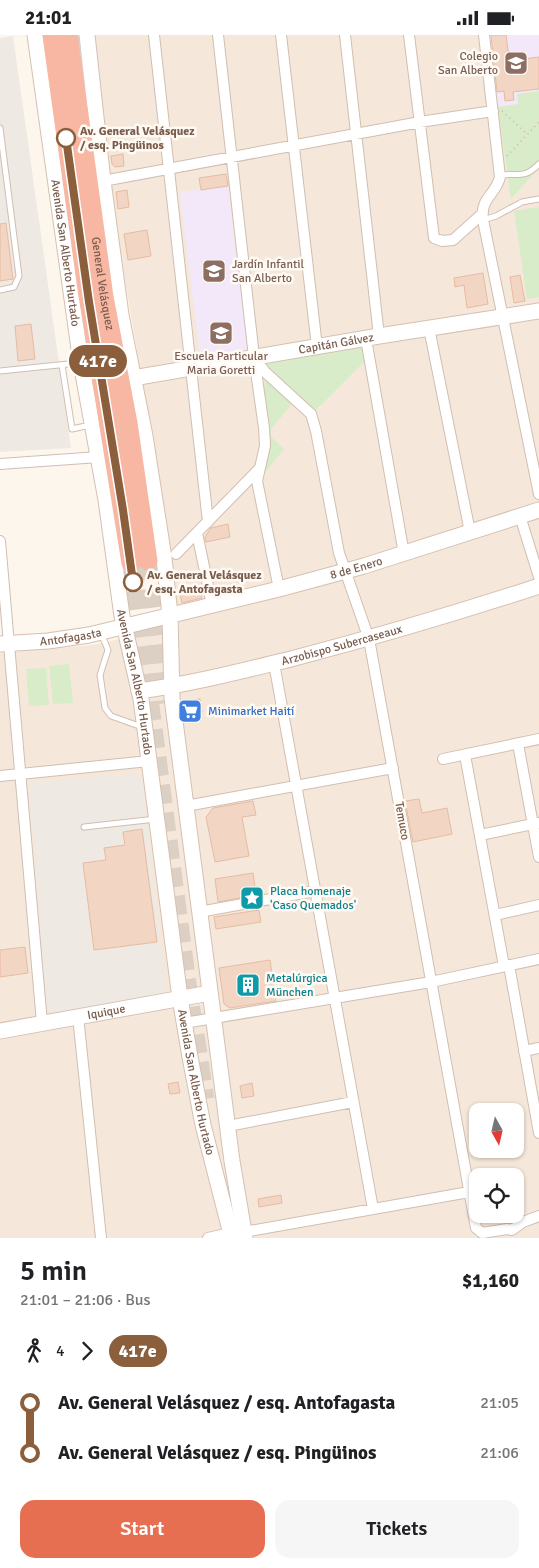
<!DOCTYPE html>
<meta charset="utf-8">
<style>
:root{--surface:#fff;--page:#f6f6f6;--text:#202124;--muted:#757577;--accent:#e76f51}
body{margin:0;font-family:Signika,sans-serif;background:var(--page);color:var(--text);height:100vh;display:flex;flex-direction:column;font-size:19px;white-space:nowrap}
*{box-sizing:border-box;margin:0}
p{font-size:16px;color:var(--muted)}
.icon{flex:none;width:28px;height:28px;fill:none;stroke:currentColor;stroke-width:2;stroke-linecap:round;stroke-linejoin:round}
.map{position:relative;height:1203px;overflow:hidden}
.sheet{display:flex;flex-direction:column;background:var(--surface);flex:1}
.sheet>*{flex:none}
.badge{padding:0 10px;border-radius:16px;font-size:18px;line-height:32px}
.needle{width:32px;rotate:172deg}
.fabs{position:absolute;left:469px;top:1068px;display:grid;gap:10px}
.fabs a{display:grid;place-items:center;width:55px;height:55px;border-radius:10px;background:var(--surface);box-shadow:0 1px 4px #0004;font-size:25px}
.map>.badge{position:absolute;translate:-50% -50%;box-shadow:0 0 0 2px #fff}
.legs{display:flex;align-items:center;gap:8px;height:55px;padding:0 20px;font-size:16px}
.legs p{margin-inline-start:auto}
.overview{display:flex;align-items:center;justify-content:space-between;height:85px;padding:0 20px}
h1{font-size:28px;font-weight:600;line-height:38px}
.button{display:flex;gap:10px;margin-top:auto;padding:10px 20px}
.button a{flex:1;height:58px;border-radius:15px;background:var(--accent);color:#fff;font-size:20px;font-weight:600;line-height:58px;text-align:center}
.button a+a{background:var(--page);color:var(--text)}
ul{padding:0 20px;list-style:none}
li{display:flex;align-items:center;gap:18px;height:50px;font-size:19px}
li i{display:grid;place-items:center;width:8px;height:100%;margin:0 6px;background:currentColor}
li i::after{content:'';width:12px;height:12px;margin:-6px;border:4px solid;border-radius:50%;background:var(--surface)}
li p{margin-inline-start:auto}
li:first-child i{background:linear-gradient(#0000 50%,currentColor 0)}
li:last-child i{background:linear-gradient(currentColor 50%,#0000 0)}
.status{display:flex;justify-content:space-between;align-items:center;height:35px;padding:0 25px;background:var(--surface);direction:ltr}
.status svg{height:14px;fill:currentColor}
.map>svg:first-child{display:block}
.residential{fill:#f5e8da;fill-rule:evenodd}
.industrial{fill:#efe9e4}
.education{fill:#f3e8fa}
.green{fill:#d8ecc9}
.building{fill:#f3d5c3;stroke:#e6bba3}
.lines{fill:none;stroke-linecap:round;stroke-linejoin:round}
.highway-tunnel{stroke:#dcd0c4;stroke-width:19;stroke-dasharray:19 9;stroke-linecap:butt}
.lane-casing{stroke:#d1beb0;stroke-width:7}
.street-casing{stroke:#d1beb0;stroke-width:12}
.secondary-casing{stroke:#d6c0b0;stroke-width:17}
.highway-casing{stroke:#dad1cd;stroke-width:21}
.path{stroke:#d9b8a5;stroke-width:2;stroke-dasharray:1 4;stroke-linecap:butt}
.lane{stroke:#fff;stroke-width:5}
.street{stroke:#fff;stroke-width:10}
.secondary{stroke:#fff;stroke-width:15}
.highway{stroke:#f7b7a3;stroke-width:19}
.line-1-casing{stroke:#fff;stroke-width:11}
.line-1{stroke:#8b5e3c;stroke-width:8}
.stop-1-dot{fill:#fff;stroke:#8b5e3c;stroke-width:2.5}
.labels{text-anchor:middle;dominant-baseline:central;stroke-width:5;stroke-linejoin:round;paint-order:stroke}
.education-label{font-size:12px;fill:#785e54;stroke:#fffaf3;text-anchor:end}
.stop-label{font-size:12px;font-weight:bold;fill:#7a5c4d;stroke:#fffaf3;text-anchor:start}
.street-label{font-size:12px;fill:#7a5c4d;stroke:#fffaf3}
.shop-label{font-size:12px;fill:#366cbe;stroke:#fffaf3;text-anchor:start}
.culture-label{font-size:12px;fill:#0d838f;stroke:#fffaf3;text-anchor:start}
</style>
<div class="status"><b>21:01</b><svg viewBox="0 0 49 12"><path d="M0 12V9h3v3zM5 12V6h3v6zM10 12V3h3v9zM15 12V0h3v12zM26 1h20v11H26zM47 4h2v5h-2z"/></svg></div>
<div class="map">
<svg width="539" height="1203" viewBox="0 0 539 1203">
<rect width="100%" height="100%" fill="#fdf6ec"/>
<path class="residential" d="M91,0H539V1203H0V618L92,610L179,591L158,439L106,134ZM478,1076H515V1114H478ZM478,1141H515V1179H478Z"/>
<path class="industrial" d="M13,1L71,413L0,417V3Z
M141,738L166,954L162,960L54,978L46,972L29,748Z"/>
<path class="education" d="M489,0H539V56L517,59L518,69L498,72Z
M228,151L248,315L200,321L180,157Z"/>
<path class="green" d="M539,56V133L511,164L498,72L518,69L517,59Z
M539,172V262L527,264L514,176Z
M360,310L363,313L365,326L314,377L298,362L271,394V402L284,414L263,440V369L266,327Z
M69,629L73,668L53,669L49,631Z
M46,633L49,670L29,671L26,634Z"/>
<path class="building" d="M491,0H506L509,22H516V25L539,22V54L513,57L514,65L505,66L504,56L497,57Z
M123,119L124,131L115,132L112,129L111,121Z
M226,139L228,151L201,155L199,143Z
M127,155L129,172L118,174L116,157Z
M6,188L13,244L0,246V189Z
M147,195L151,221L128,225L124,199Z
M483,238L488,269L467,273L464,250L455,252L454,243Z
M520,240L525,266L514,268L510,242Z
M31,289L35,324L18,326L15,291Z
M228,489L230,502L206,507L205,502L211,493Z
M199,550L202,563L182,568L179,555Z
M200,664L202,677L188,679L186,666Z
M419,764L422,778L447,773L452,799L413,807L405,766Z
M253,766L256,780L242,782L249,821L215,827L206,782L213,773Z
M142,794L157,907L94,915L83,828L106,825L104,813L125,810L123,797Z
M253,838L256,860L218,867L215,844Z
M259,875L261,887L216,894L214,882Z
M25,912L28,938L0,942V915Z
M270,925L276,966L230,973L224,969L219,933Z
M178,1047L180,1058L170,1059L168,1049Z
M252,1048L254,1061L242,1063L240,1051Z
M281,1160L282,1168L259,1172L258,1164Z"/>
<g class="lines">
<path class="highway-tunnel" d="M148,526L167,668
M131,528L187,949L205,1064"/>
<g class="lane-casing">
<path id="lane" d="M0,93L19,241L14,252L0,255
M500,140C518,138 525,144 539,129
M483,185L496,181L522,167L539,164
M62,330L72,394L90,390
M0,336L78,328
M101,598L108,615L100,640L105,673L111,681L142,692
M84,792L156,784"/>
</g>
<g class="street-casing">
<path id="street" d="M154,0L208,487
M218,0L254,322L264,393L265,411L257,446L279,554
M281,0L317,312
M345,0L379,301
M409,0L434,203L442,206L453,205L482,179
M484,0L500,142C496,160 480,162 483,185L539,459
M103,146L420,87L493,76
M429,293L470,497
M366,304L404,519
M254,322L265,337L311,379L316,396L339,518L369,604L476,1193L482,1198L507,1194L512,1195L523,1187L539,1181
M0,429L99,422
M520,481L539,542
M197,498L212,570
M0,506L42,988
M176,519L259,434
M274,628L373,1174
M518,709L539,822
M465,720L504,931
M443,724L539,704
M0,741L149,726
M186,771L393,733
M480,800L538,788
M199,877L315,856
M495,880L539,870
M509,930L539,1098
M78,981L101,1203
M184,988L431,947L539,924
M524,1016L539,1013
M228,1091L353,1067
M244,1197L469,1157
M208,1203L230,1198"/>
</g>
<g class="secondary-casing">
<g id="secondary">
<path id="s1" d="M35,0L81,328L106,465L122,581L141,664L180,963L190,1022L203,1090L232,1203"/>
<path d="M87,0L103,146L121,280L145,401L164,523L170,580L172,663L232,1126L245,1203"/>
<path id="s2" d="M133,343L379,301L539,276"/>
<path id="s3" d="M0,609L48,606L89,600L279,554L364,531L539,475"/>
<path id="s4" d="M139,656C191,649 241,636 291,624C375,602 457,578 539,551"/>
<path id="s5" d="M0,996L210,958"/>
</g>
</g>
<g class="highway-casing">
<g id="highway">
<path d="M52,0L87,254L131,528"/>
<path id="s6" d="M68,0L104,262L128,388L148,526"/>
</g>
</g>
<path class="path" d="M502,76L527,99
M507,121L539,87"/>
<use href="#lane" class="lane"/>
<use href="#street" class="street"/>
<use href="#secondary" class="secondary"/>
<use href="#highway" class="highway"/>
</g>
<g class="lines">
<g class="line-1-casing">
<path id="line-1" d="M66,103L89,267L123,475L133,547"/>
</g>
<use href="#line-1" class="line-1"/>
</g>
<defs>
<g id="school-square" transform="scale(1.25)"><rect x="-9" y="-9" width="18" height="18" rx="4" fill="#8d6e63" stroke="#fffaf3"/><path d="M0-5L7-2L0 1L-7-2ZM-4 1L0 2.5L4 1V4Q0 6-4 4Z" fill="#fff"/></g>
<g id="supermarket-square" transform="scale(1.25)"><rect x="-9" y="-9" width="18" height="18" rx="4" fill="#3f7fe0" stroke="#fffaf3"/><path d="M-6-5.5h2.5l.6 2H6L4.5 2H-2.5L-4.4-4H-6ZM-1.5 3.2a1.3 1.3 0 1 0 .1 0ZM3 3.2a1.3 1.3 0 1 0 .1 0Z" fill="#fff"/></g>
<g id="sight-square" transform="scale(1.25)"><rect x="-9" y="-9" width="18" height="18" rx="4" fill="#0f9aa8" stroke="#fffaf3"/><path d="M0-6L1.8-2.2L6-1.7L2.9 1.2L3.7 5.4L0 3.3L-3.7 5.4L-2.9 1.2L-6-1.7L-1.8-2.2Z" fill="#fff"/></g>
<g id="building-square" transform="scale(1.25)"><rect x="-9" y="-9" width="18" height="18" rx="4" fill="#0f9aa8" stroke="#fffaf3"/><path d="M-4-6H4V6H1V3H-1V6H-4ZM-2.5-4.3h1.7v1.8h-1.7ZM.8-4.3h1.7v1.8H.8ZM-2.5-1h1.7V.8h-1.7ZM.8-1h1.7V.8H.8Z" fill="#fff"/></g>
</defs>
<g fill-rule="evenodd">
<use href="#school-square" x="516" y="28"/>
<use href="#school-square" x="214" y="236"/>
<use href="#school-square" x="221" y="298"/>
<use href="#supermarket-square" x="190" y="676"/>
<use href="#sight-square" x="252" y="863"/>
<use href="#building-square" x="248" y="950"/>
</g>
<g class="stop-1-dot">
<circle cx="66" cy="103" r="9"/>
<circle cx="133" cy="547" r="9"/>
</g>
<g class="labels">
<g class="education-label">
<text x="498" y="21">Colegio<tspan x="498" dy="14">San Alberto</tspan></text>
<text x="232" y="229" text-anchor="start">Jardín Infantil<tspan x="232" dy="14">San Alberto</tspan></text>
<text x="221" y="321" text-anchor="middle">Escuela Particular<tspan x="221" dy="14">Maria Goretti</tspan></text>
</g>
<g class="stop-label">
<text x="80" y="96">Av. General Velásquez<tspan x="80" dy="14">/ esq. Pingüinos</tspan></text>
<text x="147" y="540">Av. General Velásquez<tspan x="147" dy="14">/ esq. Antofagasta</tspan></text>
</g>
<g class="street-label">
<text stroke="none"><textPath href="#s1" startOffset="220">Avenida San Alberto Hurtado</textPath></text>
<text stroke="none"><textPath href="#s6" startOffset="251">General Velásquez</textPath></text>
<text stroke="none"><textPath href="#s2" startOffset="206">Capitán Gálvez</textPath></text>
<text stroke="none"><textPath href="#s3" startOffset="365">8 de Enero</textPath></text>
<text stroke="none"><textPath href="#s3" startOffset="71">Antofagasta</textPath></text>
<text stroke="none"><textPath href="#s4" startOffset="208">Arzobispo Subercaseaux</textPath></text>
<text stroke="none"><textPath href="#s1" startOffset="655">Avenida San Alberto Hurtado</textPath></text>
<text transform="translate(402 786) rotate(80)">Temuco</text>
<text stroke="none"><textPath href="#s5" startOffset="108">Iquique</textPath></text>
<text stroke="none"><textPath href="#s1" startOffset="1060">Avenida San Alberto Hurtado</textPath></text>
</g>
<g class="shop-label">
<text x="208" y="676">Minimarket Haití</text>
</g>
<g class="culture-label">
<text x="270" y="856">Placa homenaje<tspan x="270" dy="14">'Caso Quemados'</tspan></text>
<text x="266" y="943">Metalúrgica<tspan x="266" dy="14">München</tspan></text>
</g>
</g>
</svg>
<div class="fabs">
<a><svg class="needle" viewBox="-14 -14 28 28"><path d="M0-13l5 13h-10z" fill="#e53935"/><path d="M0 13l5-13h-10z" fill="#757577"/></svg></a>
<a><svg class="icon" aria-label="locate" viewBox="0 0 24 24"><circle cx="12" cy="12" r="6"/><path d="M12 2v4M12 18v4M2 12h4M18 12h4"/></svg></a>
</div>
<b class="badge" style="left:98px;top:326px;background:#8b5e3c;color:#fff">417e</b>
</div>
<section class="sheet">
<div class="overview"><div><h1>5 min</h1><p>21:01 – 21:06 · Bus</p></div><b>$1,160</b></div>
<div class="legs"><svg class="icon" aria-label="walk" viewBox="0 0 24 24"><circle cx="13" cy="4" r="2"/><path d="M13 8l-2 6 4 7M11 14l-3 7M7 12l3-4h3l4 4"/></svg>4<svg class="icon" aria-label="forward" viewBox="0 0 24 24"><path d="M9 5l7 7-7 7"/></svg><b class="badge" style="background:#8b5e3c;color:#fff">417e</b></div>
<ul>
<li><i style="color:#8b5e3c"></i><b>Av. General Velásquez / esq. Antofagasta</b><p>21:05</p></li>
<li><i style="color:#8b5e3c"></i><b>Av. General Velásquez / esq. Pingüinos</b><p>21:06</p></li>
</ul>
<div class="button"><a>Start</a><a>Tickets</a></div>
</section>
